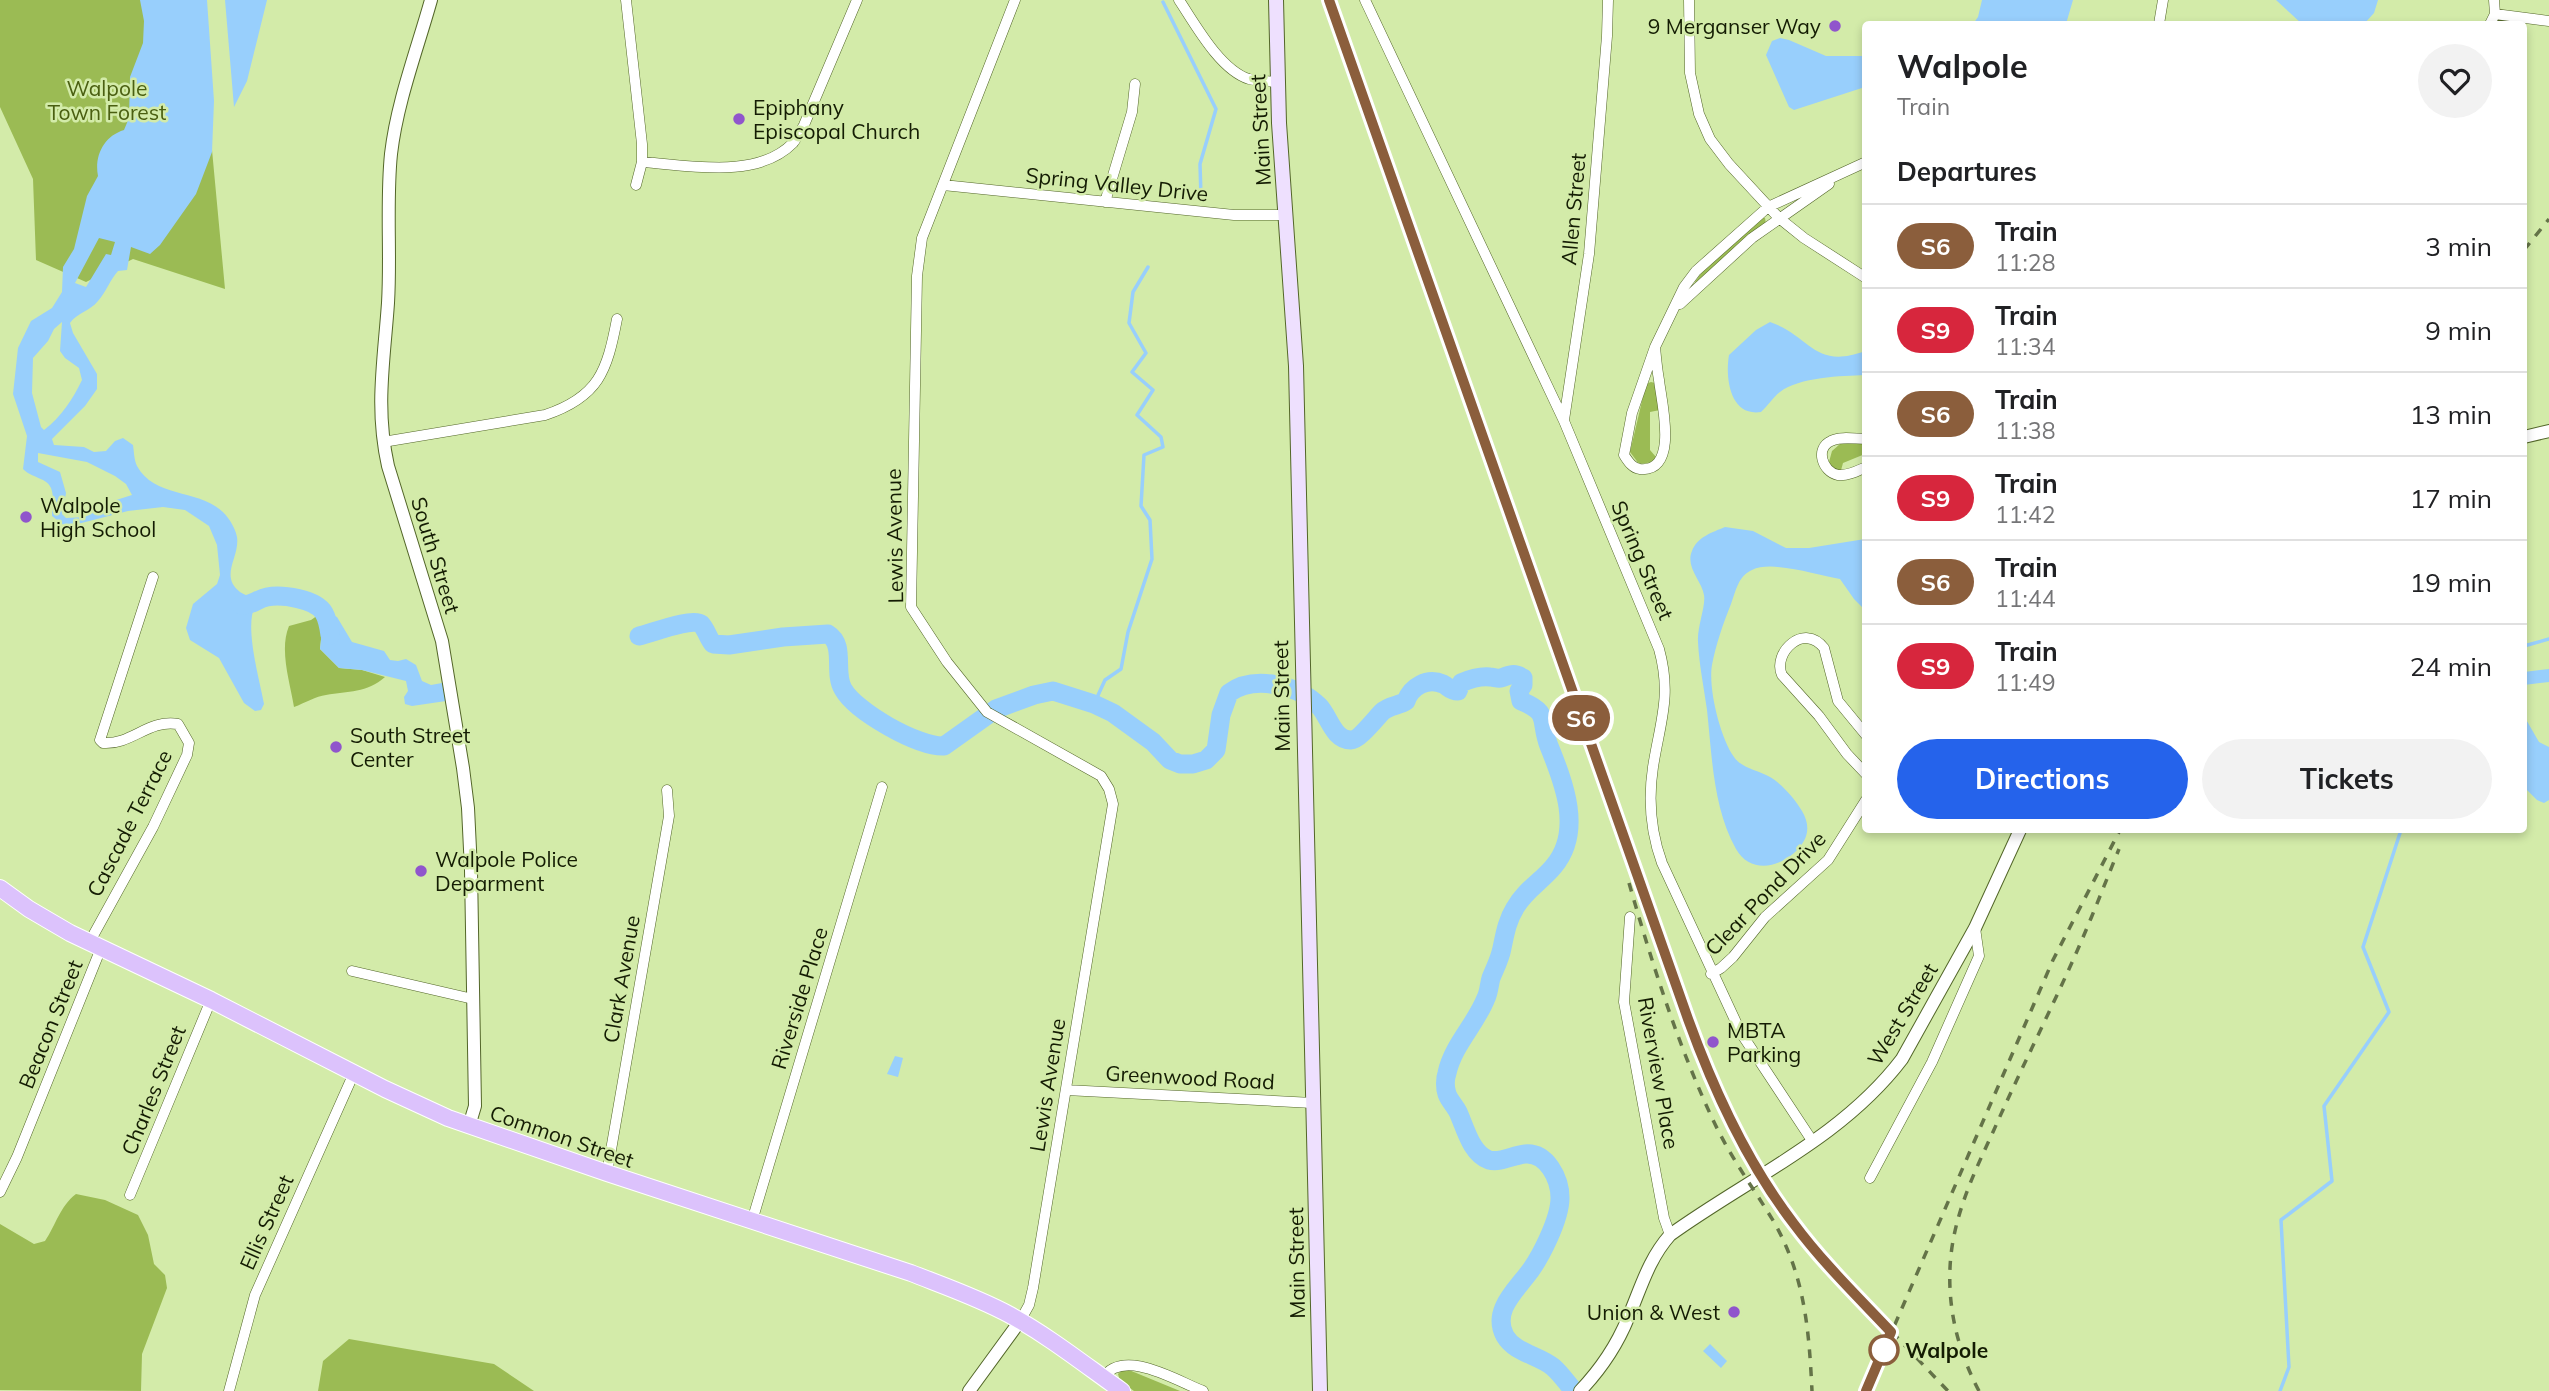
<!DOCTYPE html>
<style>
:root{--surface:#fff;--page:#f2f2f2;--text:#202124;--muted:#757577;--line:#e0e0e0;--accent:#2563eb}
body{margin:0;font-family:Mulish,sans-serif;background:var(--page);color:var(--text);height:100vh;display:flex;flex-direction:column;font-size:26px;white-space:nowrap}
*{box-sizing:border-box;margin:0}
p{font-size:23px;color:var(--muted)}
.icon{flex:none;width:38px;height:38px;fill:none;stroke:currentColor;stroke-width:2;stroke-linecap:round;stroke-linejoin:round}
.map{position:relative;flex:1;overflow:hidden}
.side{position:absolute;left:1862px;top:21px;width:665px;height:812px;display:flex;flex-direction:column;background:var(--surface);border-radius:7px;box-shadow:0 4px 10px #0003}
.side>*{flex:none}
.badge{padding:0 14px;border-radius:23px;font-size:24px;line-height:46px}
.map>.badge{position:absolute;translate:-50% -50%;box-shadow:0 0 0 4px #fff}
h2{padding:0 35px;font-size:26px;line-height:63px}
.round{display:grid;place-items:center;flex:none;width:74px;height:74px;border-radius:37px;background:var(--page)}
.summary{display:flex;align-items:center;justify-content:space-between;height:119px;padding:0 35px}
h1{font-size:33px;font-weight:700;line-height:52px}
.cta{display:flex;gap:14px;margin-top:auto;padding:14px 35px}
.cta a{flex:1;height:80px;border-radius:42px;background:var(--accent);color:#fff;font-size:28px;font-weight:700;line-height:80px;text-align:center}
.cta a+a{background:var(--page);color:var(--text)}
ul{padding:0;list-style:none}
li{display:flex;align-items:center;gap:21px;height:84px;padding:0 35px;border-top:2px solid var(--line)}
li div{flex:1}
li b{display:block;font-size:26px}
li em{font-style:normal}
li .badge{min-width:77px;font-weight:700;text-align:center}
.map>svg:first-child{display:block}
.green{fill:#9bbb54}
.water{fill:#98cffc;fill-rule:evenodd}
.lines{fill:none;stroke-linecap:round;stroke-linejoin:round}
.stream{stroke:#98cffc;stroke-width:3.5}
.river{stroke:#98cffc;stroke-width:19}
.minor-casing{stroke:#536629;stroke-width:11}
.tertiary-casing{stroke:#536629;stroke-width:14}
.secondary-casing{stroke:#536629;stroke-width:16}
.primary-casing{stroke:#fff;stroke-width:18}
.minor{stroke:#fff;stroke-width:10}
.tertiary{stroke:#fff;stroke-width:12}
.secondary{stroke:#eee0fe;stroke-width:14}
.primary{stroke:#dcc2fc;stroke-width:16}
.rail{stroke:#647348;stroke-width:3.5;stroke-dasharray:9 9;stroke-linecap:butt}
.line-casing{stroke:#fff;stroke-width:16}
.line{stroke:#8b5e3c;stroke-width:10}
.poi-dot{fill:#9055cc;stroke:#d3eba9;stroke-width:2.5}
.stop-dot{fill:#fff;stroke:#8b5e3c;stroke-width:3.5}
.labels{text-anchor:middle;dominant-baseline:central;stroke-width:5;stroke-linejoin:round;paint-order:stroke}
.poi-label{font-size:21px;fill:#141c03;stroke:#d3eba9;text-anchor:start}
.park-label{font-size:21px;fill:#4a5f11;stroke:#d3eba9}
.street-label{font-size:21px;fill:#141c03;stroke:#d3eba9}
.stop-label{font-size:21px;font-weight:bold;fill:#141c03;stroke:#d3eba9;text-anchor:start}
</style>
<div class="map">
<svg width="2549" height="1391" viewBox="0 0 2549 1391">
<rect width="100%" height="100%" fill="#d3eba9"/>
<path class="green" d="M0,0H198L225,289L133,259L86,282L36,260L33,179L0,107Z
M1762,218H1765L1766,224L1697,285L1695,282L1702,272Z
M1651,382L1655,383L1660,410L1650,412V450L1656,457L1654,462L1639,464L1630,452L1646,384Z
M1840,444H1865V454L1843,463L1840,474L1832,468L1829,462L1832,451Z
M324,611L320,649L339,668L362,670L385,677C367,693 348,691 326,695C316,696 305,703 294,707C290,682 279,650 289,626L311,620Z
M76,1194L105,1200L138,1215L148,1235L154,1264L165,1275L167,1288L142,1354L141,1391L0,1390V1224L34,1244L45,1241C56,1225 60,1206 76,1194Z
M349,1339L494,1364L534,1391H318L323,1361Z
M1122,1370H1129L1180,1391H1134L1120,1381L1118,1374Z"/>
<path class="water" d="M140,0H207L214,101L212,152L196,194L160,245L150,254L131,247L127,270L118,271C110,280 106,292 98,301C90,311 77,313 70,323L73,333L97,374V389L85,406L52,439L54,445L84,447L94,452L106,451L115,441L123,438L133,445C134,451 134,460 137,466C156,501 206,487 228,518C232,523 236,531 237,537C240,557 219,576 240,592C248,597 251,597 260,594L263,603L255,606C244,627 260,681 264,704L261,710L255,711L244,703L219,658L190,640L186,628L193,604L217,584L220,575L217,545L209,526L185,510L163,507L128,511L66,527L52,516C52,503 57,487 43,480C35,476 29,475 23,469L27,436L13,394L18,348L31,321L52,308L62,292L63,267L74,249L87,196L98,176C94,156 104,136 124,130L129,118L130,77L143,43L144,21ZM99,238L115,242L111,255L106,254L86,287L75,283ZM62,322L60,351L65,358L79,368L82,380C73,399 61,417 44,430L41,427L32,393L33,358L48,341L54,329ZM38,453L87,462L115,476L126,484L132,495L113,501L85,517L66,518L62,514L66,493L60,472L38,462Z
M225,0H267L247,81L234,107Z
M1982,0H2073L2066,24H1973L1978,17Z
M2276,0H2378L2374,13L2364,24H2302Z
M1780,38L1789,40L1826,56H1865V87L1794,110L1789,107L1766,55L1772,41Z
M1770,322C1811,336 1814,370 1865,351V375C1842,376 1799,377 1780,392C1773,397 1768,406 1761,412C1730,417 1725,378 1729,355L1756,330Z
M1725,527L1753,531L1786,548H1809L1865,539V610L1854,599L1840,579C1817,575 1772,560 1752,570C1738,576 1736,591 1731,604C1723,624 1716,644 1712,665C1708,688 1720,737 1734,757C1741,768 1758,770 1770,777C1782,784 1795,799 1802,811C1812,828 1807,841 1794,853C1776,869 1749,872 1736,849C1713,808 1712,756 1707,710C1704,688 1699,664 1698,642C1697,627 1706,606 1704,595C1702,581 1685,567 1692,551C1697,537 1713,532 1725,527Z
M324,611L337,617L352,642L384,651L390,660L398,661L406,659L416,665L422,681L431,685L442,683L446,701L412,706L405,704L404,697L408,691L406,681L362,670L339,668L320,649Z
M2549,669V682L2524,685V672Z
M2524,716L2539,742L2549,747V800L2544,803L2537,800L2524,787Z
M895,1056L903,1058L898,1077L887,1074Z
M1710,1344L1727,1361L1721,1368L1703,1351Z"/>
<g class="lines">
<path class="stream" d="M1163,2L1216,109L1200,164L1201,197
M2524,646L2549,639
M1094,704L1105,680L1121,669L1128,632L1152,559L1150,520L1141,506L1144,455L1163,447L1161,437L1137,415L1153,390L1132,372L1146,353L1129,323L1133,292L1148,267
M2280,1391L2289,1367L2281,1220L2332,1181L2324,1106L2389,1012L2363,947L2401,830"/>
<path class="river" d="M241,605C252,606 257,599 267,597C282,594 316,599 324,613C328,620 329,628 330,635
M639,636C652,633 693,617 701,624C706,629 708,638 713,644L729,645L783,637L828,634C846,645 833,672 843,689C856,712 918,747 944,746L996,709L1034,695L1053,691L1094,704L1113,713L1153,742L1170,760L1180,764H1193L1206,760L1216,750L1221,715L1229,693C1253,675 1297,684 1319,706C1329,716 1333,740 1351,740C1359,740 1376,718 1382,712C1389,705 1399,706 1406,701C1411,687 1427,677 1443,684C1449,687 1450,691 1458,691L1461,683C1470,679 1479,676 1490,677C1494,677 1498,679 1501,678C1510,675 1514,672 1523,678V685L1519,691L1521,701C1551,713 1539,720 1549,746C1564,783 1583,831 1554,866C1542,881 1525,890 1515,908C1507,921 1505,934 1502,948C1500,959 1495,968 1491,978C1489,985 1489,992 1486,998C1476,1024 1453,1045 1447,1073C1445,1079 1445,1088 1447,1094C1449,1100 1455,1106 1458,1112C1465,1127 1471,1154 1489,1160C1501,1163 1513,1155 1525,1154C1547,1152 1560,1179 1560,1198C1560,1219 1540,1259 1527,1275C1514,1292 1492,1312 1505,1336C1515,1353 1538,1355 1553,1367C1561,1374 1567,1383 1574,1391"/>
<g class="minor-casing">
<path id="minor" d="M626,0L642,144V162L636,185
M1015,0L922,238L917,276L911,607L947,662L987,712L1101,776L1109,789L1113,804L1033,1288L1029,1305L1020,1321
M1179,0C1195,24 1220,70 1249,79C1258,81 1268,81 1277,82
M1365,0L1564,421L1659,649C1672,696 1660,722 1653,767C1648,800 1650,830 1662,863L1741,1033L1813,1142
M1689,0L1690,73L1699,114L1710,139L1729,164L1779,218L1804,238L1866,278
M2495,14L2549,21
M2159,24L2163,0
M2490,24L2495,14L2494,0
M642,162C688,165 757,180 793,143C797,138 801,130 804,125L857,0
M943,185L1234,215H1286
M1105,202L1132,112L1135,84
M1680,304L1752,238L1829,184
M1655,347C1656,358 1657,369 1659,380C1661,400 1680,473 1640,469C1632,468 1628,461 1624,455L1632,413L1655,347L1684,287L1696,271L1768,207L1866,162
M1564,420L1589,254L1607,36L1608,0
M1866,439C1855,439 1841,436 1831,441C1815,448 1822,472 1838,475C1848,476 1857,471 1866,467
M383,442L545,415C599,397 607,371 617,319
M1866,735L1838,701L1824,648C1804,622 1772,653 1782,675L1819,716L1847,754L1866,774
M1630,917L1624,1002L1664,1218L1670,1235
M89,943L153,827L187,755L189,743L178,724C148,719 132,745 103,743L100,740L153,577
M352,971L473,999
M1711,974L1721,968L1733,957L1765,917L1828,860L1866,800
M1066,1090L1313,1103
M607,1173L669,816L667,790
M1870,1178L1932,1062L1979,956L1975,928
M0,1192L17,1157L101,948
M130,1195L211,1000
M752,1221L882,787
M1103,1378C1123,1347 1177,1381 1203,1391
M229,1391L255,1295L354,1073"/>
</g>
<g class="tertiary-casing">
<path id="tertiary" d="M431,0C417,50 397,102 391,154C386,203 391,253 388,303C384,361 375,408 388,466L442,641L463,768L468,808L471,870L475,1106L469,1126
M2524,437L2549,431
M969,1391L1020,1321
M1580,1391C1600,1370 1617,1345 1628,1318C1641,1288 1648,1260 1670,1235C1749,1178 1842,1138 1902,1059L1975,928L2020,830"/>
</g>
<g class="secondary-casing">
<path id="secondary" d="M1276,0L1279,123L1296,366L1320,1391"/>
</g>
<g class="primary-casing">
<path id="primary" d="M0,888L29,909L70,933L211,1000L385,1089L448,1118L607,1173L911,1273C944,1286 979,1298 1010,1315C1050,1337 1085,1365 1122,1391"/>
</g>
<use href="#minor" class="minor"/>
<use href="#tertiary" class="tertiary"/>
<use href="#secondary" class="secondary"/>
<use href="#primary" class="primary"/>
<path class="rail" d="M1329,0L1694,1039L1735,1130L1793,1223L1816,1252L1948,1391
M2524,250L2549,219
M1629,883C1652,963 1678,1046 1714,1122C1731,1158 1754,1189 1774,1222C1805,1277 1809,1330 1812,1391
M1866,1391L2053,960L2120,830
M1979,1391C1959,1353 1948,1312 1950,1268C1952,1219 1973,1175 1993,1132C2019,1073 2048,1016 2074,958C2090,922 2104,886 2119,849"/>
</g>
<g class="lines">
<g class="line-casing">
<path id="line" d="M1329,0L1688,1019C1714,1091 1747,1163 1794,1224C1823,1263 1858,1297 1891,1332L1866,1391"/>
</g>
<use href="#line" class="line"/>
</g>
<g class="poi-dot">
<circle cx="1835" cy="26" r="7"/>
<circle cx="739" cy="119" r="7"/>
<circle cx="26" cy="517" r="7"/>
<circle cx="336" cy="747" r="7"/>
<circle cx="421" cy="871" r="7"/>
<circle cx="1713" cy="1042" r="7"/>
<circle cx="1734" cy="1312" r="7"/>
</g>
<circle class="stop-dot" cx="1884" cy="1350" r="14"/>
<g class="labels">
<g class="poi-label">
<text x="1821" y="26" text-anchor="end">9 Merganser Way</text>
<text x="753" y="107">Epiphany<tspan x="753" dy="24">Episcopal Church</tspan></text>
<text x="40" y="505">Walpole<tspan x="40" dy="24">High School</tspan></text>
<text x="350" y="735">South Street<tspan x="350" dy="24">Center</tspan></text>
<text x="435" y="859">Walpole Police<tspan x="435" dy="24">Deparment</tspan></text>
<text x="1727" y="1030">MBTA<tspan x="1727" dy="24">Parking</tspan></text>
<text x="1720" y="1312" text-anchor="end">Union &amp; West</text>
</g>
<g class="park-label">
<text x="107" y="88">Walpole<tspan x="107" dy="24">Town Forest</tspan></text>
</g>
<g class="street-label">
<text transform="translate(1260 130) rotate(-93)">Main Street</text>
<text transform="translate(1117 184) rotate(6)">Spring Valley Drive</text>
<text transform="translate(1573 209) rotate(-85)">Allen Street</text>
<text transform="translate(894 536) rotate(-91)">Lewis Avenue</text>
<text transform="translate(436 555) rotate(73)">South Street</text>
<text transform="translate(1643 560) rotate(67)">Spring Street</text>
<text transform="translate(1281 696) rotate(-91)">Main Street</text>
<text transform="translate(129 823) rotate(-63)">Cascade Terrace</text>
<text transform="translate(1765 893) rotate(-46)">Clear Pond Drive</text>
<text transform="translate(621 979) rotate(-80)">Clark Avenue</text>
<text transform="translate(799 998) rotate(-73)">Riverside Place</text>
<text transform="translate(1902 1014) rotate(-59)">West Street</text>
<text transform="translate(50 1024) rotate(-68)">Beacon Street</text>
<text transform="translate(1659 1073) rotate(80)">Riverview Place</text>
<text transform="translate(1190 1077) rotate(3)">Greenwood Road</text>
<text transform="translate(1047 1085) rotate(-81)">Lewis Avenue</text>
<text transform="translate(153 1090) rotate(-68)">Charles Street</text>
<text transform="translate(562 1136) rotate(19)">Common Street</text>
<text transform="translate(266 1222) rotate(-66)">Ellis Street</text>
<text transform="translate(1296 1263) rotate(-91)">Main Street</text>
</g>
<g class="stop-label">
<text x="1905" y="1350">Walpole</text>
</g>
</g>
</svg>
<b class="badge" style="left:1581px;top:718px;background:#8b5e3c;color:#fff">S6</b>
<section class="side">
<div class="summary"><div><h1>Walpole</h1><p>Train</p></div><a class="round"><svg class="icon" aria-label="heart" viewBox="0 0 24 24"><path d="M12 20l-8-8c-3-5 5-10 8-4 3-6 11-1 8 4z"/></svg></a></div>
<h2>Departures</h2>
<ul>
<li><span class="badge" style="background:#8b5e3c;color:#fff">S6</span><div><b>Train</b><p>11:28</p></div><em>3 min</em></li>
<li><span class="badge" style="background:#d7263d;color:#fff">S9</span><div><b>Train</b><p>11:34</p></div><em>9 min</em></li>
<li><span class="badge" style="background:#8b5e3c;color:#fff">S6</span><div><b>Train</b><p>11:38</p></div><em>13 min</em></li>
<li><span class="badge" style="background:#d7263d;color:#fff">S9</span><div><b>Train</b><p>11:42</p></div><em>17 min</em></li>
<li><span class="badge" style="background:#8b5e3c;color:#fff">S6</span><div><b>Train</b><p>11:44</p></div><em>19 min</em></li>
<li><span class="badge" style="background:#d7263d;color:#fff">S9</span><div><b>Train</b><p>11:49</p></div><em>24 min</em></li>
</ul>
<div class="cta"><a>Directions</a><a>Tickets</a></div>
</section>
</div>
